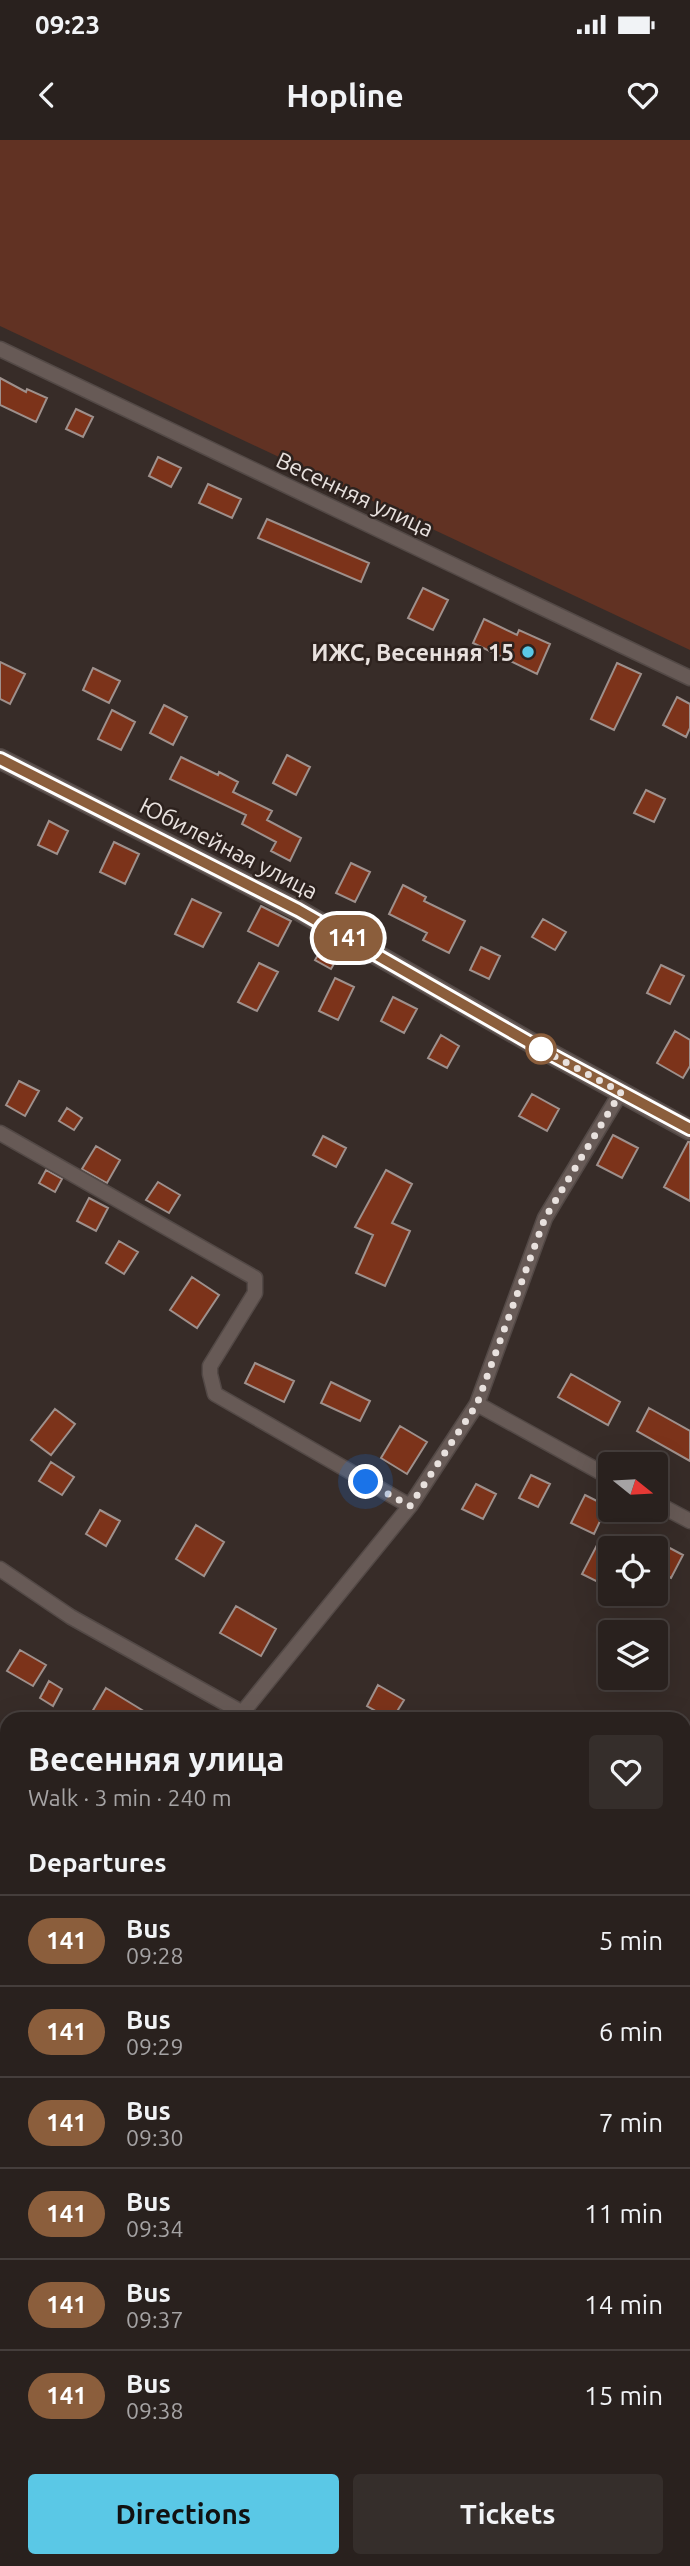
<!DOCTYPE html>
<meta charset="utf-8">
<style>
:root{--surface:#29211e;--page:#352e2b;--text:#f1f3f6;--muted:#a5a3a4;--line:#453e3c;--accent:#5ac8e6}
body{margin:0;font-family:Ubuntu,sans-serif;background:var(--page);color:var(--text);height:100vh;display:flex;flex-direction:column;font-size:26px;white-space:nowrap}
*{box-sizing:border-box;margin:0}
p{font-size:23px;color:var(--muted)}
.icon{flex:none;width:38px;height:38px;fill:none;stroke:currentColor;stroke-width:2;stroke-linecap:round;stroke-linejoin:round}
.map{position:relative;flex:1;overflow:hidden}
.side{position:absolute;left:0px;top:1572px;width:691px;height:856px;display:flex;flex-direction:column;background:var(--surface);border-radius:21px 21px 0 0;box-shadow:0 7px 28px #0002,0 0 0 2px var(--line)}
.side>*{flex:none}
.badge{padding:0 14px;border-radius:23px;font-size:24px;line-height:46px}
.needle{width:46px;rotate:108deg}
.tools{position:absolute;left:598px;top:1312px;display:grid;gap:14px}
.tools a{display:grid;place-items:center;width:70px;height:70px;border-radius:7px;background:var(--surface);box-shadow:0 7px 28px #0002,0 0 0 2px var(--line);font-size:35px}
.you{position:absolute;width:35px;height:35px;margin:-18px;border:5px solid #fff;border-radius:50%;background:#1a73e8;box-shadow:0 0 0 10px #1a73e833}
.map>.badge{position:absolute;translate:-50% -50%;box-shadow:0 0 0 4px #fff}
h2{padding:0 28px;font-size:26px;line-height:63px}
.round{display:grid;place-items:center;flex:none;width:74px;height:74px;border-radius:7px;background:var(--page)}
.headline{display:flex;align-items:center;justify-content:space-between;height:119px;padding:0 28px}
h1{font-size:33px;font-weight:600;line-height:52px}
.cta{display:flex;gap:14px;margin-top:auto;padding:14px 28px}
.cta a{flex:1;height:80px;border-radius:7px;background:var(--accent);color:#111;font-size:28px;font-weight:600;line-height:80px;text-align:center}
.cta a+a{background:var(--page);color:var(--text)}
ul{padding:0;list-style:none}
li{display:flex;align-items:center;gap:21px;height:91px;padding:0 28px;border-top:2px solid var(--line)}
li div{flex:1}
li b{display:block;font-size:26px}
li em{font-style:normal}
li .badge{min-width:77px;font-weight:700;text-align:center}
.status{display:flex;justify-content:space-between;align-items:center;height:49px;padding:0 35px;background:var(--surface);direction:ltr}
.status svg{height:19px;fill:currentColor}
header{display:flex;justify-content:space-between;align-items:center;height:91px;padding:0 28px;background:var(--surface);font-size:32px;font-weight:600}
.map>svg:first-child{display:block}
.green{fill:#613223}
.building{fill:#7c331a;stroke:#9e908c;stroke-width:2}
.lines{fill:none;stroke-linecap:round;stroke-linejoin:round}
.street-casing{stroke:#534946;stroke-width:17}
.secondary-casing{stroke:#534946;stroke-width:22}
.street{stroke:#675a56;stroke-width:14}
.secondary{stroke:#675a56;stroke-width:19}
.line-casing{stroke:#fff;stroke-width:16}
.line{stroke:#8b5e3c;stroke-width:10}
.walk{stroke:#e8e1de;stroke-width:7;stroke-dasharray:0 12.6}
.poi-dot{fill:#5ac8e6;stroke:#2d221e;stroke-width:2.5}
.stop-dot{fill:#fff;stroke:#8b5e3c;stroke-width:3.5}
.labels{text-anchor:middle;dominant-baseline:central;stroke-width:5;stroke-linejoin:round;paint-order:stroke}
.street-label{font-size:23px;fill:#e8e1de;stroke:#2d221e}
.poi-label{font-size:23px;font-weight:bold;fill:#e8e1de;stroke:#2d221e;text-anchor:end}
</style>
<div class="status"><b>09:23</b><svg viewBox="0 0 49 12"><path d="M0 12V9h3v3zM5 12V6h3v6zM10 12V3h3v9zM15 12V0h3v12zM26 1h20v11H26zM47 4h2v5h-2z"/></svg></div>
<header><svg class="icon" aria-label="back" viewBox="0 0 24 24"><path d="M15 5l-7 7 7 7"/></svg>Hopline<svg class="icon" aria-label="heart" viewBox="0 0 24 24"><path d="M12 20l-8-8c-3-5 5-10 8-4 3-6 11-1 8 4z"/></svg></header>
<div class="map">
<svg width="690" height="2426" viewBox="0 0 690 2426">
<rect width="100%" height="100%" fill="#372c28"/>
<path class="green" d="M0,0H690V510L0,186Z
M684,2223L690,2226V2389L684,2386Z"/>
<path class="building" d="M0,238L26,252L27,249L47,258L36,282L0,265Z
M76,269L93,277L83,297L66,289Z
M158,317L181,328L171,347L149,336Z
M208,344L241,359L232,378L199,363Z
M267,379L369,423L361,442L258,398Z
M423,448L448,460L433,490L408,478Z
M484,479L517,495L519,490L550,504L537,534L473,503Z
M0,522L25,534L10,564L0,559Z
M617,523L641,534L614,590L591,579Z
M93,528L120,541L109,563L83,550Z
M677,557L690,564V588L686,597L663,585Z
M164,565L187,577L173,605L150,593Z
M112,570L135,582L121,610L98,599Z
M287,615L310,627L296,655L273,643Z
M181,617L218,635L219,632L238,642L233,652L272,671L267,680L301,698L290,721L271,711L276,702L242,684L246,675L170,639Z
M646,650L665,659L654,682L634,673Z
M49,681L68,691L57,714L38,705Z
M114,702L139,714L125,744L100,732Z
M351,723L370,732L355,762L336,753Z
M403,745L426,757L424,761L465,781L449,813L423,800L427,793L389,774Z
M192,759L221,773L203,807L175,794Z
M261,766L291,781L278,806L248,791Z
M543,779L566,792L555,810L532,797Z
M326,801L342,810L331,829L315,820Z
M481,807L500,816L489,839L470,830Z
M259,823L278,832L257,871L238,862Z
M661,825L684,836L670,864L647,853Z
M335,838L354,847L338,880L319,871Z
M393,857L417,869L404,893L381,881Z
M675,891L690,900V926L683,938L657,923Z
M441,895L459,906L447,928L428,918Z
M19,941L39,951L25,976L6,965Z
M532,954L559,969L547,991L519,976Z
M67,968L82,978L74,990L59,981Z
M613,995L638,1008L622,1038L597,1025Z
M323,996L346,1008L336,1027L313,1015Z
M688,1002H690V1061L664,1047Z
M96,1006L120,1020L107,1043L82,1029Z
M46,1030L62,1039L55,1052L39,1043Z
M386,1030L412,1044L392,1083L410,1091L385,1146L356,1133L373,1095L355,1087Z
M158,1042L180,1055L169,1073L146,1060Z
M89,1058L108,1068L96,1091L77,1081Z
M119,1101L138,1112L124,1134L106,1123Z
M192,1137L219,1155L197,1188L170,1170Z
M255,1223L294,1241L284,1262L245,1243Z
M571,1234L620,1262L608,1285L558,1257Z
M331,1242L370,1261L360,1281L321,1263Z
M649,1268L690,1291V1321L637,1291Z
M55,1269L75,1284L51,1315L31,1300Z
M400,1286L427,1302L407,1334L381,1318Z
M51,1322L74,1337L62,1355L39,1341Z
M531,1335L550,1344L538,1367L519,1358Z
M476,1344L496,1354L483,1379L462,1369Z
M585,1355L607,1366L594,1394L571,1383Z
M100,1370L120,1381L106,1406L86,1394Z
M196,1385L224,1402L204,1436L176,1419Z
M597,1405L611,1412V1425L602,1444L582,1434Z
M664,1405L683,1415L671,1438L656,1431V1421Z
M236,1466L276,1489L261,1516L220,1493Z
M20,1510L46,1525L33,1546L7,1531Z
M49,1541L62,1549L53,1566L40,1558Z
M378,1545L404,1560L393,1578H388L367,1566Z
M106,1548L155,1578H102L92,1572Z"/>
<g class="lines">
<g class="street-casing">
<path id="street" d="M0,209L690,538
M0,993L255,1138V1153L210,1226V1234L215,1254L410,1366
M477,1264L611,1338
M656,1363L690,1381
M0,1429L71,1477L252,1578
M238,1578L410,1366L477,1264L545,1078L621,952
M684,1800L690,1803
M0,1876L7,1880
M684,2208L690,2212
M0,2234L7,2238
M0,2288L7,2277
M684,2300L690,2303
M314,2420L324,2426"/>
</g>
<g class="secondary-casing">
<path id="secondary" d="M0,619L298,770L542,909L690,990"/>
</g>
<use href="#street" class="street"/>
<use href="#secondary" class="secondary"/>
</g>
<g class="lines">
<g class="line-casing">
<path id="line" d="M0,619L298,770L541,909L690,989"/>
</g>
<use href="#line" class="line"/>
<path class="walk" d="M366,1342L410,1366L477,1264L545,1078L621,952L541,909"/>
</g>
<circle class="poi-dot" cx="528" cy="512" r="7"/>
<circle class="stop-dot" cx="541" cy="909" r="14"/>
<g class="labels">
<g class="street-label">
<text transform="translate(355 354) rotate(25)">Весенняя улица</text>
<text transform="translate(229 708) rotate(27)">Юбилейная улица</text>
</g>
<g class="poi-label">
<text x="514" y="512">ИЖС, Весенняя 15</text>
</g>
</g>
</svg>
<div class="tools">
<a><svg class="needle" viewBox="-14 -14 28 28"><path d="M0-13l5 13h-10z" fill="#e53935"/><path d="M0 13l5-13h-10z" fill="#a5a3a4"/></svg></a>
<a><svg class="icon" aria-label="locate" viewBox="0 0 24 24"><circle cx="12" cy="12" r="6"/><path d="M12 2v4M12 18v4M2 12h4M18 12h4"/></svg></a>
<a><svg class="icon" aria-label="layers" viewBox="0 0 24 24"><path d="M12 4l9 5-9 5-9-5zM3 14l9 5 9-5"/></svg></a>
</div>
<div class="you" style="left:366px;top:1342px"></div>
<b class="badge" style="left:348px;top:798px;background:#8b5e3c;color:#fff">141</b>
<section class="side">
<div class="headline"><div><h1>Весенняя улица</h1><p>Walk · 3 min · 240 m</p></div><a class="round"><svg class="icon" aria-label="heart" viewBox="0 0 24 24"><path d="M12 20l-8-8c-3-5 5-10 8-4 3-6 11-1 8 4z"/></svg></a></div>
<h2>Departures</h2>
<ul>
<li><span class="badge" style="background:#8b5e3c;color:#fff">141</span><div><b>Bus</b><p>09:28</p></div><em>5 min</em></li>
<li><span class="badge" style="background:#8b5e3c;color:#fff">141</span><div><b>Bus</b><p>09:29</p></div><em>6 min</em></li>
<li><span class="badge" style="background:#8b5e3c;color:#fff">141</span><div><b>Bus</b><p>09:30</p></div><em>7 min</em></li>
<li><span class="badge" style="background:#8b5e3c;color:#fff">141</span><div><b>Bus</b><p>09:34</p></div><em>11 min</em></li>
<li><span class="badge" style="background:#8b5e3c;color:#fff">141</span><div><b>Bus</b><p>09:37</p></div><em>14 min</em></li>
<li><span class="badge" style="background:#8b5e3c;color:#fff">141</span><div><b>Bus</b><p>09:38</p></div><em>15 min</em></li>
</ul>
<div class="cta"><a>Directions</a><a>Tickets</a></div>
</section>
</div>
